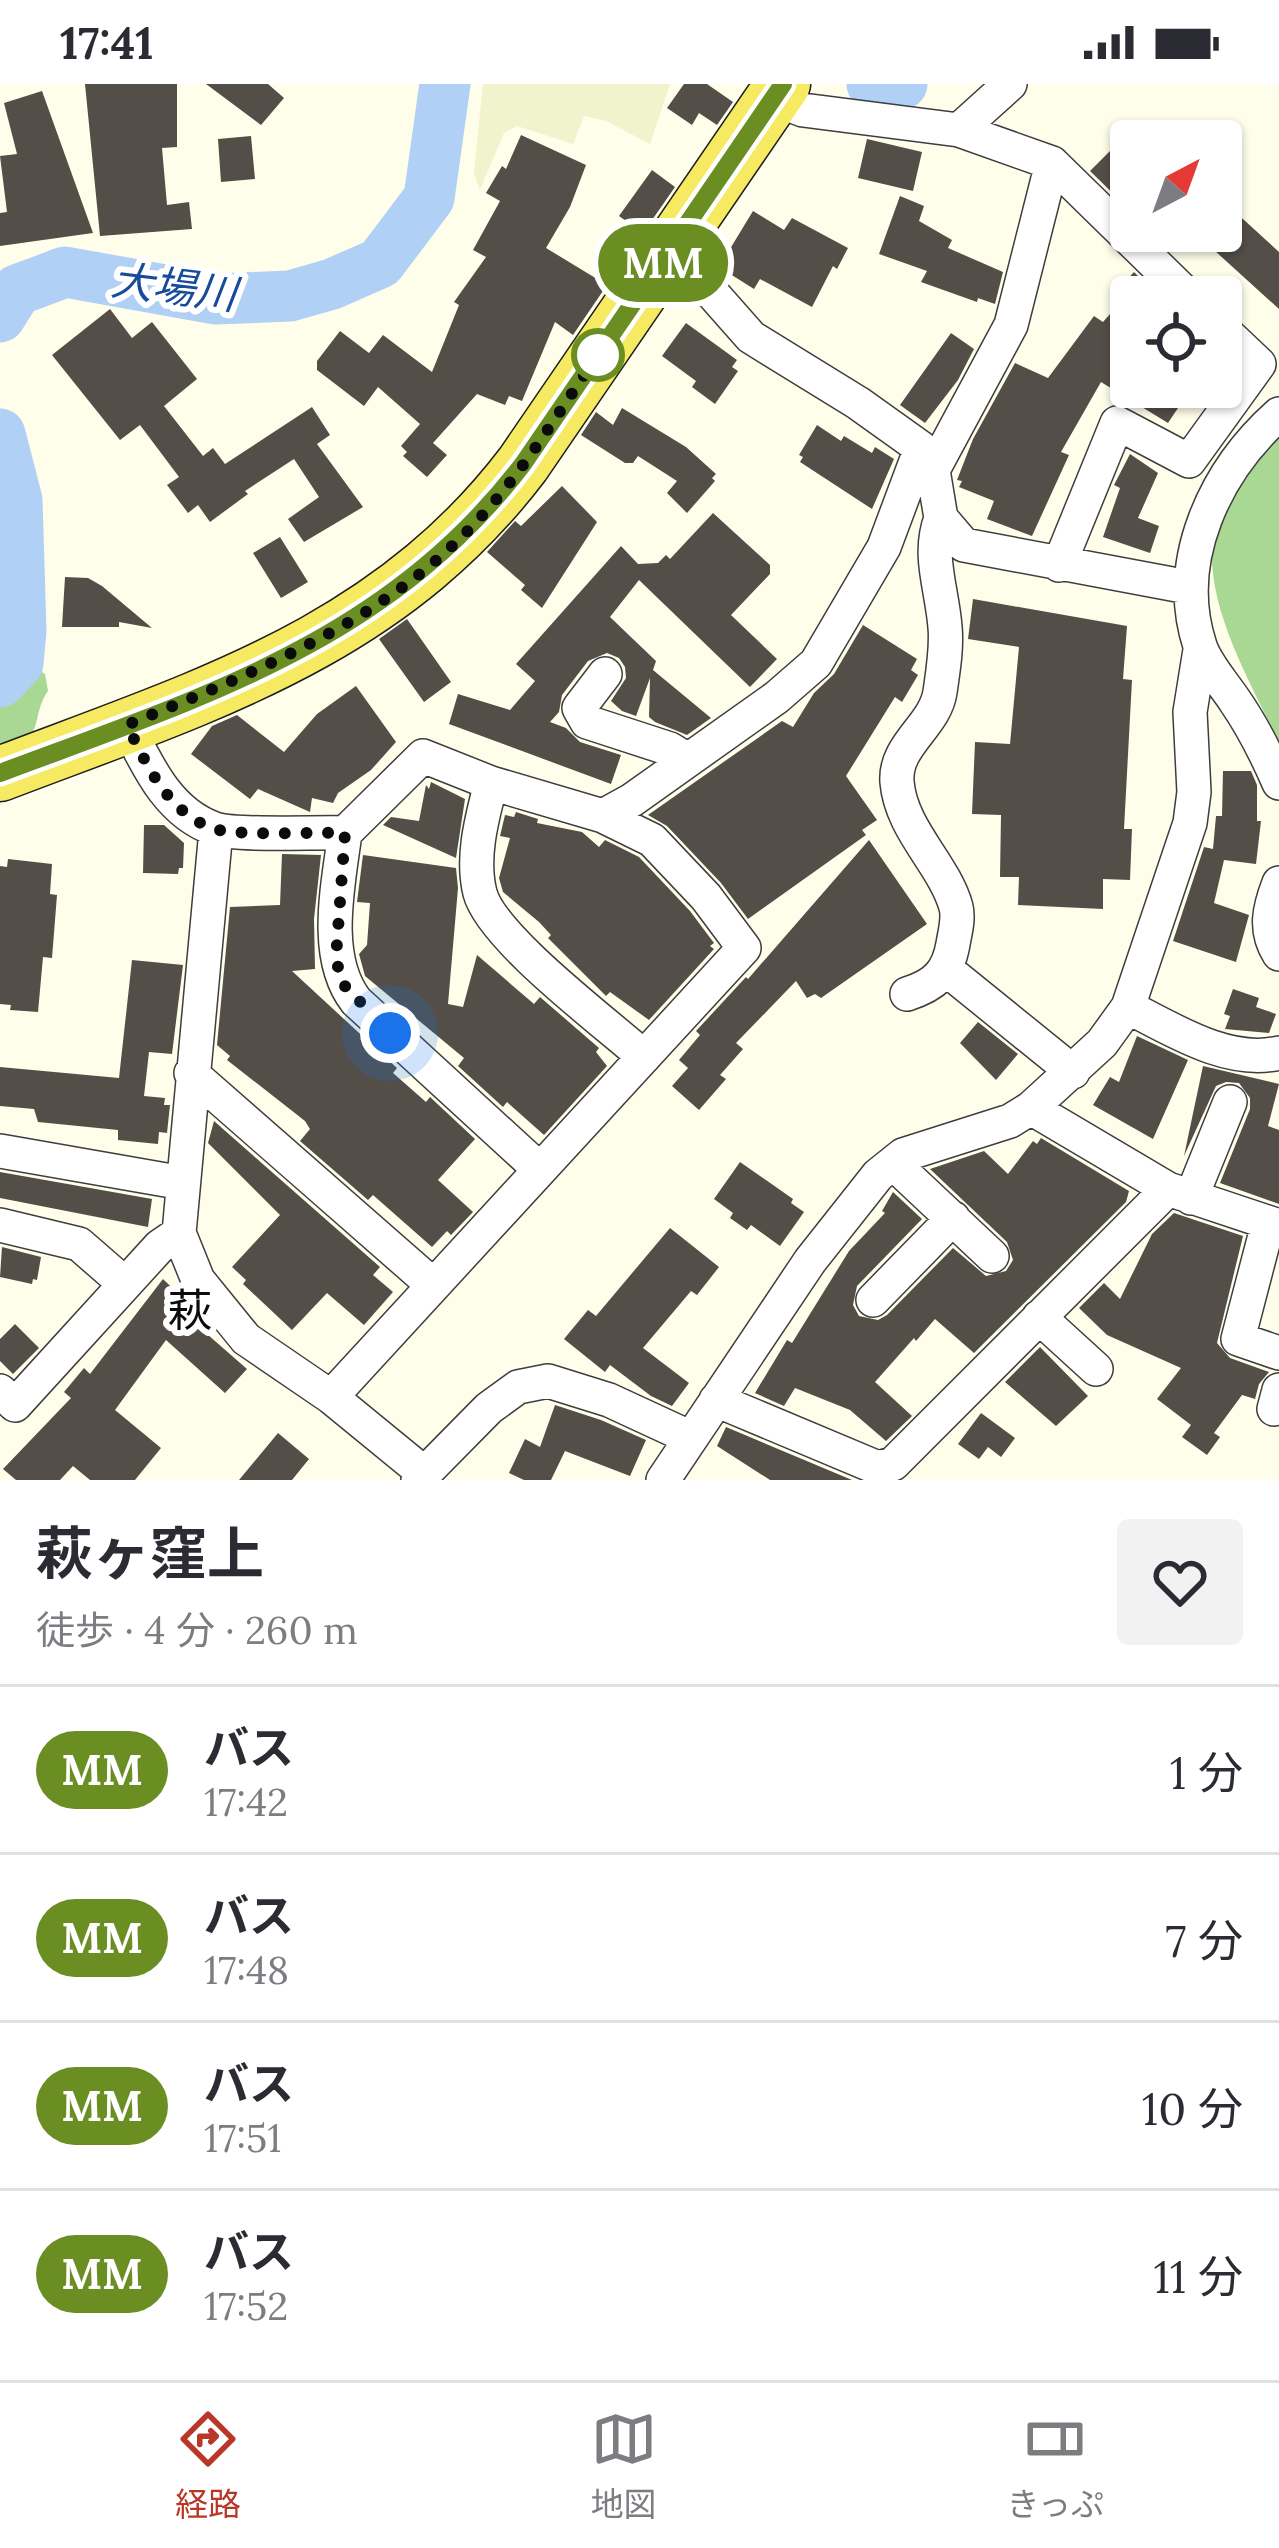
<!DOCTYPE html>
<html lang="ja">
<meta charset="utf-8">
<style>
:root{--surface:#fff;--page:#f2f2f3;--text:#2b2b33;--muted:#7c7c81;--line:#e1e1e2;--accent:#b83727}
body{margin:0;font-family:Lora,"Noto Sans JP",serif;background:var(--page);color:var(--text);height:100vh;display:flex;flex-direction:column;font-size:45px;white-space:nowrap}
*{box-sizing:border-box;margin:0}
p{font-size:39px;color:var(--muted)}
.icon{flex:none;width:66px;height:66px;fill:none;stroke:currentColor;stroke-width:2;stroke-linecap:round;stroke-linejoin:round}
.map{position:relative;height:1396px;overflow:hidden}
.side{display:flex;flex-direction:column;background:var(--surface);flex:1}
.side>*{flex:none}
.badge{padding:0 24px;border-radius:39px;font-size:42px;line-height:78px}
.needle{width:78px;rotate:41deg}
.controls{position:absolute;left:1110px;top:36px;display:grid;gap:24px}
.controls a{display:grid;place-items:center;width:132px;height:132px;border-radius:12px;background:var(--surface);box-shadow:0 3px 9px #0004;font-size:60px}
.you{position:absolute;width:60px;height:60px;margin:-30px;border:9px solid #fff;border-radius:50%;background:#1a73e8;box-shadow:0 0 0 18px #1a73e833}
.map>.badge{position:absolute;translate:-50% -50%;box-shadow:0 0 0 6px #fff}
.round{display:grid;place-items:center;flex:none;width:126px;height:126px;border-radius:12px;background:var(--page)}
.head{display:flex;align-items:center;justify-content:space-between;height:204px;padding:0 36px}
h1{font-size:57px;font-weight:700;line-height:90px}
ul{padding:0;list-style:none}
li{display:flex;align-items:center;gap:36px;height:168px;padding:0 36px;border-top:3px solid var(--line)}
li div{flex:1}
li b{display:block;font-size:45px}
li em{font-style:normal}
li .badge{min-width:132px;font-weight:700;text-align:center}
.status{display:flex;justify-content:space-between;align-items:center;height:84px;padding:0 60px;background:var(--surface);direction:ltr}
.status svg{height:33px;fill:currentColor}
.tabs{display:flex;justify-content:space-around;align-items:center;height:168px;border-top:3px solid var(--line);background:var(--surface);font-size:33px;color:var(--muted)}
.tabs a{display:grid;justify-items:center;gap:6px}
.tabs .active{color:var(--accent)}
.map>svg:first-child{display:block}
.farmland{fill:#f0f3cb}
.forest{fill:#a8d894}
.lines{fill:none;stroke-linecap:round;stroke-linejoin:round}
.river{stroke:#b0d0f5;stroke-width:51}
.building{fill:#534e48}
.street-casing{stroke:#3e3e3e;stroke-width:36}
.primary-casing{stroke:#1c1c1c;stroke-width:57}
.street{stroke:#fff;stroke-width:33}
.primary{stroke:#f6ea62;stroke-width:54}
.line-casing{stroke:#fff;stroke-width:27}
.line{stroke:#6b8e23;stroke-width:18}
.walk{stroke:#0b0b0b;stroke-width:12;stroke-dasharray:0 21.6}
.stop-dot{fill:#fff;stroke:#6b8e23;stroke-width:6}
.labels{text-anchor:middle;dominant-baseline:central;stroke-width:12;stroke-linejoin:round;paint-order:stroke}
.water-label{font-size:42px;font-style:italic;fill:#184c9a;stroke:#fff}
.quarter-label{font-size:45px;fill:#0b0b0b;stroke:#fff}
</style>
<div class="status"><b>17:41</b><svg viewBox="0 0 49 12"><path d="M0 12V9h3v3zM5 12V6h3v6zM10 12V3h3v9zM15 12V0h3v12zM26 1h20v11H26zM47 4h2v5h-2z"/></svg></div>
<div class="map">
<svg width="1279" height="1396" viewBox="0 0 1279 1396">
<rect width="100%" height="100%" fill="#fffeea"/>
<path class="farmland" d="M483,0H670L650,60L606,37L584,32L573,60L517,42L504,49L480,106L474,89Z"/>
<path class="forest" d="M1279,353V659C1243,581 1179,483 1232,398C1243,381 1265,367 1279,353Z
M32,581L45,590L48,607C29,634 48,659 0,661V608L16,598L22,584Z"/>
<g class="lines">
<path class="river" d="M872,0L883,6L902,0
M0,233L17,206L65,188L215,215L290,212L332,200L380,179L429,114L445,0
M0,350L17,416L21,547L18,579L0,598"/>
</g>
<path class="building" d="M85,0H177V63L162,64L167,121L189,118L192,145L100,152Z
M206,0H268L284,14L261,41Z
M684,0H707L733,18L717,41L699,29L692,41L667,24Z
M42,7L93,149L0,162V129L7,128L0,72L17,70L4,19Z
M521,51L586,81L570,123L546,164L607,201L573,251L555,238L522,317L509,312L505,321L477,310L433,359L447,371L427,393L403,372L407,368L401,362L420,340L378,303L364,322L317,286V277L340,247L369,269L383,251L432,288L459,221L454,218L486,173L473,166L500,117L486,109L502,82L506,85Z
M251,52L255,95L221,98L218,55Z
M867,55L922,68L913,107L858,94Z
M1116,61L1131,76V127L1090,87Z
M652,86L675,103L643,149L619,132Z
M900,112L924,122L919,137L952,156L948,164L1003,188L995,220L978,214L977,218L921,198L927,187L879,170Z
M1221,115L1279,168V225L1193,147H1221Z
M753,127L784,146L792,134L848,164L837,185L833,182L812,223L760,195L754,205L719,183Z
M1134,188L1159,213H1138L1131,206V303H1192L1168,339L1101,298L1061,368L1069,371L1032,452L987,435L994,417L959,403L962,397L957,396L973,355L1015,279L1048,294L1094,232L1103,238L1131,206L1124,199Z
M110,225L132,254L152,238L197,295L164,322L203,372L213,364L225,380L312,323L330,351L317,360L363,423L304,458L288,435L319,413L294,375L245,407L248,410L210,438L198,421L188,429L167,401L179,393L140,341L120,356L52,271Z
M686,239L737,276L732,283L738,287L715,320L692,303L696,297L662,272Z
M951,249L974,265L958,296L925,339L900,321Z
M622,324L686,363L716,390L712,394L715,397L687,429L667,409L677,397L638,372L633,379H625L581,351L596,328L613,341Z
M817,341L841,357L844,352L872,369L875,363L894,375L872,425L800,378L803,373L799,371Z
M1130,370L1158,389L1138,434L1159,442L1150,469L1103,453L1120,404L1114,401Z
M562,402L597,438L542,524L521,506L525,501L487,468L515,437L521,442Z
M713,429L770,481V490L731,531L777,575L750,603L639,496L610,533L656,577L653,586L711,634L687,651L655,638L649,633L650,594L636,632L622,627L611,617L626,594L625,583L619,574L607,569L588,577L562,611L559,628L550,638L566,644L580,658L621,671L611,700L449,640L458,610L510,626L535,597L516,580L621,462L638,480L658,479L666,471L670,475Z
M280,453L308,498L281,514L253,469Z
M65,493L88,494L102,502L152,544L119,538V543H62Z
M973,515L1127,542L1123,595L1132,596L1124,745H1132L1130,796L1103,795V825L1018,821L1019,793H1000L1001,731L972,730L975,658L1010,660L1019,563L968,555Z
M407,535L451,598L424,618L379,555Z
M863,541L917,575L911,586L918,591L902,618L895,613L846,692L877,736L862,746L866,751L748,835L721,799L667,742L648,731L782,637L793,643L814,609L834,590Z
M356,602L396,658L371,686L338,709L333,719L312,714L310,728L258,705L250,715L191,670L212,642L237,631L284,668L317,630Z
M1223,687H1251L1257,701V737H1261L1256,780L1224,776L1214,819L1249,831L1236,878L1173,857L1204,763L1213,765L1216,732H1222Z
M431,698L465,715L456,774L383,741L391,733L419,737L426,701L429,705Z
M516,728L538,735L537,739L582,748L599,763L605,756L639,773L690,827L714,859L710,862L714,865L649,936L610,908L606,912L548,854L551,851L539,838L503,808L499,794L510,754L500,752L505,731L514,733Z
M144,741H164L184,759L183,784H179L178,790L143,789Z
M869,756L927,840L821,914L815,910L807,914L796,897L736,959L743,965L720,991L726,995L699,1026L672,1002L688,984L679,976L700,951L696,947L746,893L748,895Z
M282,770L321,771L314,835L315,885L292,887L397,984L393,989L426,1018L430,1013L475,1055L438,1096L473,1128L451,1151L447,1147L432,1163L373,1111L368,1116L300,1057L310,1045L305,1037L227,976L230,972L217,961L230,823L280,821Z
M363,771L456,784L458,804L448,920L463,923L477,871L534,920L540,913L599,964L596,968L607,982L544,1051L507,1018L503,1023L458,982L464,974L365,892L359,870L367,861L370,819L357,818Z
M8,775L52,780L50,810L57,811L52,874L43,873L38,928L10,926L11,921L0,920V782L7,783Z
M132,876L183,881L172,970L149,968L144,1012L165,1014L164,1021H170L167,1049L159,1048L158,1060L118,1056V1046L38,1038L34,1025L0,1022V983L119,994Z
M1233,905L1259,914L1256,923L1276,930L1269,949L1225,945L1230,932L1224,930Z
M978,938L1018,970L996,996L960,959Z
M1137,952L1188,976L1153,1055L1093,1021L1110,993L1119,998Z
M1203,982L1279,1000L1268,1042L1279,1046V1120L1220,1099L1250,1025V1014L1239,999L1226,998L1216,1002L1184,1072Z
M214,1037L380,1183L373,1191L393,1208L364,1241L327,1209L292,1246L243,1200L246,1196L232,1183L280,1131L208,1059Z
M1041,1054L1129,1107L1126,1118L974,1269L935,1235L916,1257L914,1254L875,1298L912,1332L886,1357L850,1326L795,1304L784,1322L755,1309L787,1256L792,1259L849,1167L885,1129L882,1127L893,1108L922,1135L857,1202L853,1221L859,1232L878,1236L887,1231L953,1164L986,1192L1006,1187L1013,1176L1007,1158L930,1085L984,1067L1008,1090L1033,1057L1037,1060Z
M740,1078L793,1115L791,1119L804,1128L780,1162L751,1141L747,1146L730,1134L733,1129L714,1115Z
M0,1088L152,1115L148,1143L0,1114Z
M1174,1129L1243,1152L1217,1259L1230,1274L1269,1288L1259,1300L1255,1315L1242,1311L1214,1349L1220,1353L1207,1371L1182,1353L1191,1341L1157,1315L1181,1284L1107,1251L1079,1224L1104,1199L1120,1215L1152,1150Z
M670,1144L719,1183L697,1211L691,1207L643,1264L689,1299L672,1322L651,1312L610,1281L605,1288L564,1255L588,1226L596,1232Z
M2,1163L41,1173L37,1196L33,1195L32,1200L0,1193Z
M163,1195L197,1228L191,1236L247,1285L225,1309L166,1256L115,1326L161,1364L135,1396H90L73,1382L60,1396H16L3,1385L71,1314L64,1308L84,1284L90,1290Z
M15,1240L39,1264L13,1290L0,1277V1255Z
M1040,1263L1088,1312L1056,1342L1005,1298Z
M555,1321L601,1336L646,1356L630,1392L565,1367L551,1396H524L509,1389L525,1355L540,1363Z
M981,1329L1015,1354L1001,1373L988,1363L979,1375L958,1360Z
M726,1343L852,1396H770L717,1362Z
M278,1349L309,1375L292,1396H239Z"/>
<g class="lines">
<g class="street-casing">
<path id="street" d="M774,15L803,26L959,46L1052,79L1189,213
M959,46L1010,0
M666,175L713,210L751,253L858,319L921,364L933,386L941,434L964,461L1188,503
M1279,330C1215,387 1172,477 1200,562C1206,581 1224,600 1235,617C1253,643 1266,669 1279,699
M933,386L1011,241L1052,79
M1059,481L1117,339L1189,377L1259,280L1221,244
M605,590L579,624L587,638L670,665L688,676
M127,641C147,681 168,729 215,745C237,752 317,748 345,749L423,672L491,699L603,732L652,756L706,813L744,864L331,1313L246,1255L198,1196L179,1149L216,746
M491,699C482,734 471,773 480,809C492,854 606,939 644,973
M603,732L632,716L777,613L816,579L884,463L921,364
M345,749C338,802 322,873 356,917L538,1084
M1279,799C1269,825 1264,846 1279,870
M947,886L1073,988
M907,910C935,901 948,889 953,860C955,848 959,835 956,823C944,780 901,746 897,698C894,661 935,642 940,608C943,587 947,564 945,543C942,504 927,471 941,434
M1128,923C1173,946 1228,981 1279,969
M191,989L433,1201
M1031,1024L1168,1105L1279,1142
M0,1067L183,1099
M893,1079L992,1172
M1191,1114L1230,1018
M1268,1140L1238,1255L1279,1269
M0,1141L79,1160L125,1200
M873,1216L953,1134
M1039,1233L1096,1285
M0,1307L15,1321L160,1162L179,1149
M331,1313L425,1390
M716,1316L878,1384L893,1380L1168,1105
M1274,1325L1279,1306
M418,1396L489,1324L518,1303L548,1297L609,1316L689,1353
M663,1396L810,1177L878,1091L903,1071L1010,1037L1031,1024L1102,959L1128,923L1190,739L1194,708L1190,628L1200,566"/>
</g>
<g class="primary-casing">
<path id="primary" d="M0,690C201,613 387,559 523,380L783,0"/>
</g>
<use href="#street" class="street"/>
<use href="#primary" class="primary"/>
</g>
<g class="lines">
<g class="line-casing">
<path id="line" d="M0,689C200,614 387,558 523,380L783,0"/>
</g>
<use href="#line" class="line"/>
<path class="walk" d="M390,949L341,898L336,873L345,749C317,748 237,752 215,745C168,730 147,681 127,641C254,588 384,539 480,434C525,385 560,326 598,271"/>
</g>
<circle class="stop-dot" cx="598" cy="271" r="24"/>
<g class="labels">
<g class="water-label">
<text transform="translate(174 203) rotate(7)">大場川</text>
</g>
<g class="quarter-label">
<text x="190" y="1225">萩</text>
</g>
</g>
</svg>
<div class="controls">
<a><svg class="needle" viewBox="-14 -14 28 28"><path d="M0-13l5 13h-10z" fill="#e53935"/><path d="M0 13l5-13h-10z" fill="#7c7c81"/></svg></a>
<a><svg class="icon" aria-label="locate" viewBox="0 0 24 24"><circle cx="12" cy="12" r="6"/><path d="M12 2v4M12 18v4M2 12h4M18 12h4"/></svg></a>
</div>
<div class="you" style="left:390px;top:949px"></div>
<b class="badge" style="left:663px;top:179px;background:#6b8e23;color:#fff">MM</b>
</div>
<section class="side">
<div class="head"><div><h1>萩ヶ窪上</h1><p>徒歩 · 4 分 · 260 m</p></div><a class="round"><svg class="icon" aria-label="heart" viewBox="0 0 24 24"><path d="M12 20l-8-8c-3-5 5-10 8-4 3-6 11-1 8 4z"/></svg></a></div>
<ul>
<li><span class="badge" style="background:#6b8e23;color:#fff">MM</span><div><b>バス</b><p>17:42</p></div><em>1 分</em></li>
<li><span class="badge" style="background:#6b8e23;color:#fff">MM</span><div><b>バス</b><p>17:48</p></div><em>7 分</em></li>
<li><span class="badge" style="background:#6b8e23;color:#fff">MM</span><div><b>バス</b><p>17:51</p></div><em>10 分</em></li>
<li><span class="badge" style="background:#6b8e23;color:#fff">MM</span><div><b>バス</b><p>17:52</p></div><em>11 分</em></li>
</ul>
</section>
<nav class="tabs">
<a class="active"><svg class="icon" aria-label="directions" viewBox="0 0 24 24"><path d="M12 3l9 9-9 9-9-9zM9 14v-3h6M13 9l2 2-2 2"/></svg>経路</a>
<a><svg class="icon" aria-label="map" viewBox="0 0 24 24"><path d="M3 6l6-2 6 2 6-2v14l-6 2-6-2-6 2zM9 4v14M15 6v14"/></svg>地図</a>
<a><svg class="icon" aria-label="tickets" viewBox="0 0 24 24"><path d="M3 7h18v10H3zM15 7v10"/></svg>きっぷ</a>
</nav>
